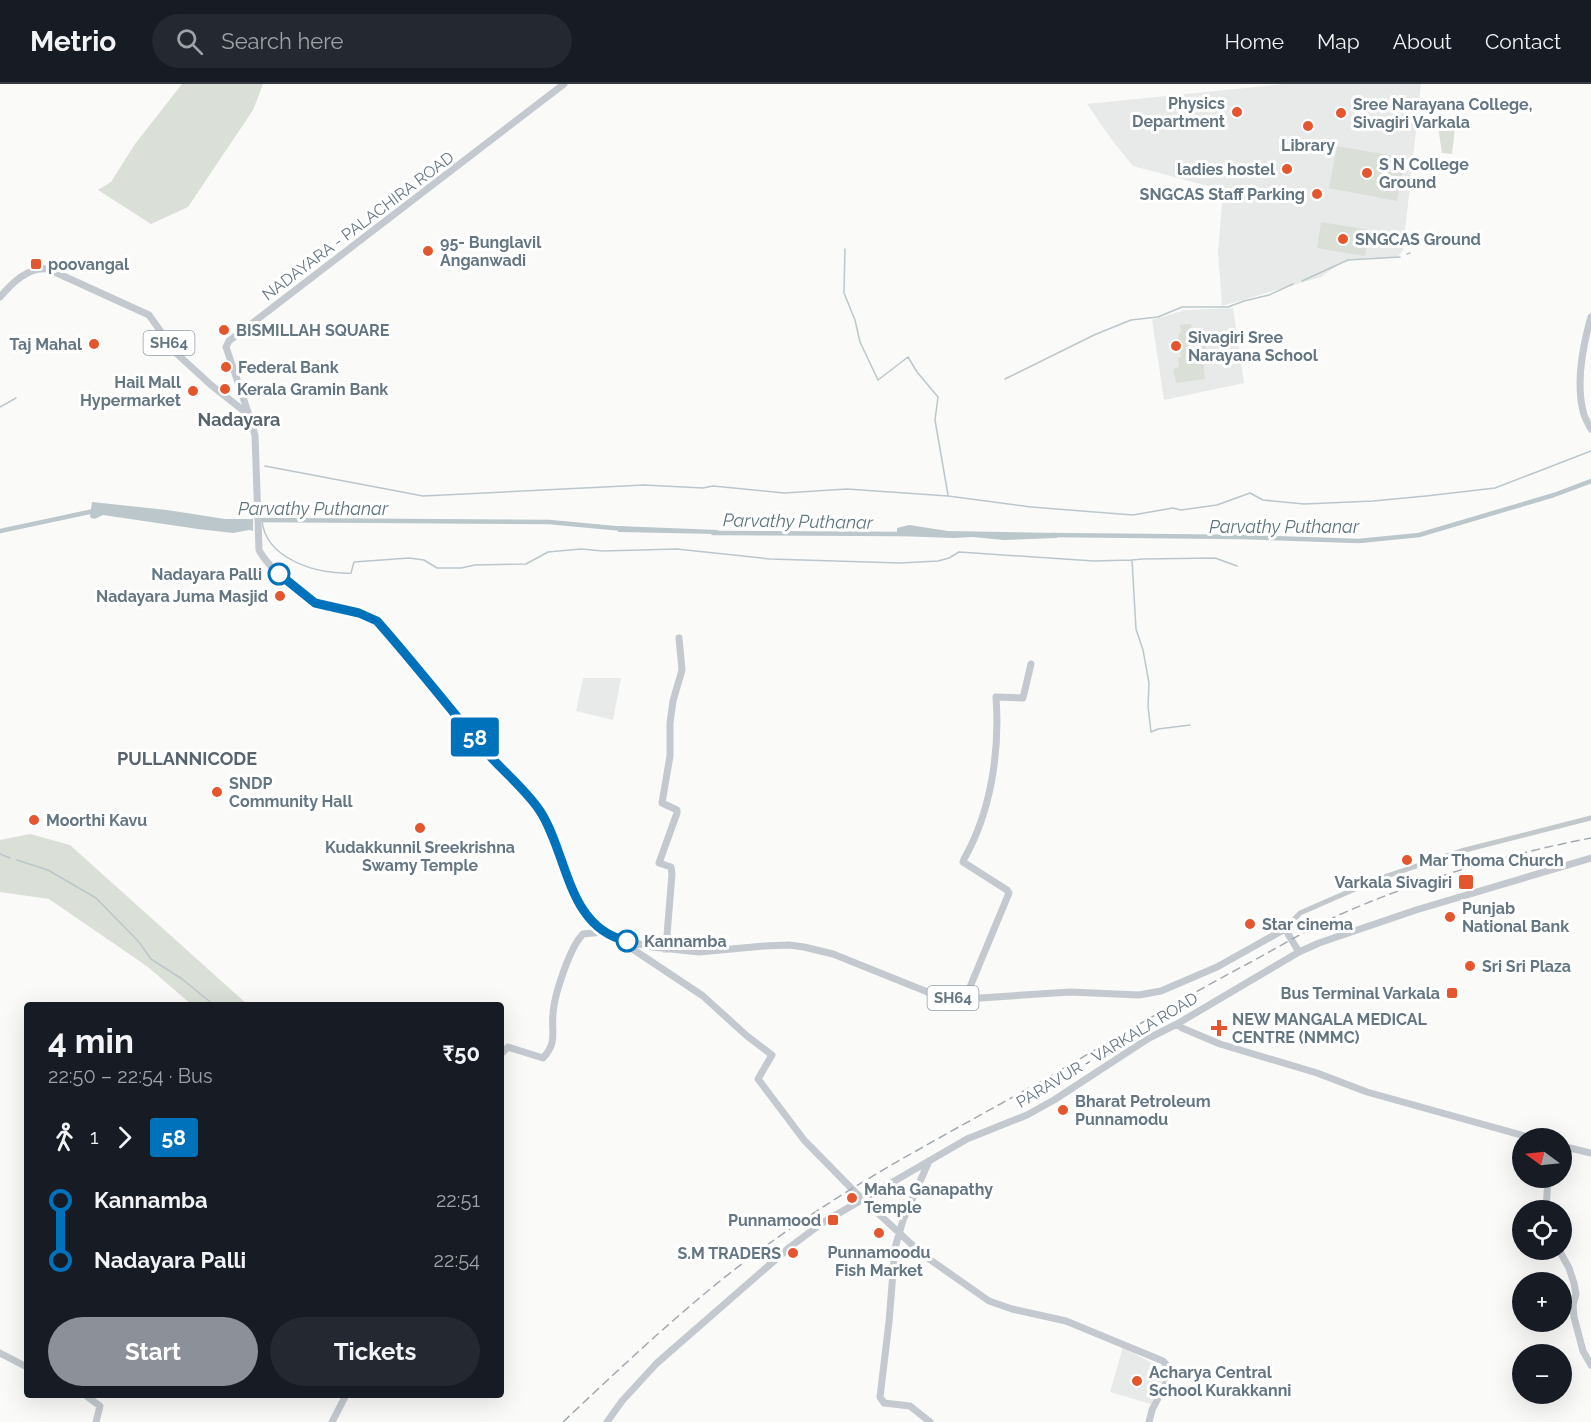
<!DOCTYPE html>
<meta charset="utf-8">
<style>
:root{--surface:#171b24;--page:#242831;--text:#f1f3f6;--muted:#9ea1a6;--line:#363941;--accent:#8c9099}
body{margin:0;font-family:Raleway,sans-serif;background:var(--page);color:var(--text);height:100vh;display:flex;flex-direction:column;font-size:22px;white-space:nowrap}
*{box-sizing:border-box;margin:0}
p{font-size:20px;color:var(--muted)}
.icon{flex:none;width:33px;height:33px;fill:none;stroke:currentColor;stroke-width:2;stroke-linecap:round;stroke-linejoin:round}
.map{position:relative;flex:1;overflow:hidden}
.drawer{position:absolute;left:24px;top:918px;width:480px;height:396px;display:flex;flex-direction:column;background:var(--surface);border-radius:6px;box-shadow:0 6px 24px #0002}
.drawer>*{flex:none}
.badge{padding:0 12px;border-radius:4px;font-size:21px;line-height:39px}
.needle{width:39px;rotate:285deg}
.tools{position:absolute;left:1512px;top:1044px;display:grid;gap:12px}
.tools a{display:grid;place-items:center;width:60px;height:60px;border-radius:50%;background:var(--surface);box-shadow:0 6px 24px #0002;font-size:30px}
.map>.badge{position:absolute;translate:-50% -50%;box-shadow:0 0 0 3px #fff}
.legs{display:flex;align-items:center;gap:9px;height:66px;padding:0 24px;font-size:20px}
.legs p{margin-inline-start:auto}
.summary{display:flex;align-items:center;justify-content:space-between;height:102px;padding:0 24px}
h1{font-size:33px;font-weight:700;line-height:45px}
.action{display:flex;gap:12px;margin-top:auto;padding:12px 24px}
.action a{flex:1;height:69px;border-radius:36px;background:var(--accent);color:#fff;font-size:24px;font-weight:700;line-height:69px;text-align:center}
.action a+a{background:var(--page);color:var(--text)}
ul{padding:0 24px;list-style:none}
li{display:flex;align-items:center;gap:21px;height:60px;font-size:22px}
li i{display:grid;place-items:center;width:9px;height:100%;margin:0 8px;background:currentColor}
li i::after{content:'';width:15px;height:15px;margin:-8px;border:4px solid;border-radius:50%;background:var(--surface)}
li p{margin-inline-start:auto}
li:first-child i{background:linear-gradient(#0000 50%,currentColor 0)}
li:last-child i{background:linear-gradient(currentColor 50%,#0000 0)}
header{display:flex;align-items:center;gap:36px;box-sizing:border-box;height:84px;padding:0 30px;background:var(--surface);border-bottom:2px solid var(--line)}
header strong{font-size:28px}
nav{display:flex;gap:33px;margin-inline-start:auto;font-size:21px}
.search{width:420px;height:54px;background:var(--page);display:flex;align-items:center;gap:15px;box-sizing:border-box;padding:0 21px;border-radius:33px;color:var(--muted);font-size:22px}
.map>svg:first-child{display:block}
.built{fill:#e8e9e9}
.green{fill:#dadfd7}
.water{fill:#bbc7cb}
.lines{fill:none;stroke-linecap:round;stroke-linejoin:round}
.stream{stroke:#bbc7cb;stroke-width:1.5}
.canal{stroke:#bbc7cb;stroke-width:4.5}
.minor{stroke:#c3c8cc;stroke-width:5}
.major{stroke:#c3c9ce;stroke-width:7}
.rail{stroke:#a2aab0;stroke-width:1.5;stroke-dasharray:9 4.5;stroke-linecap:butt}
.line-1-casing{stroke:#fff;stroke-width:14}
.line-1{stroke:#0072bc;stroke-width:9}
.poi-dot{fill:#e4572e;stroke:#fff;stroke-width:2}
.stop-1-dot{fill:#fff;stroke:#0072bc;stroke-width:3}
.labels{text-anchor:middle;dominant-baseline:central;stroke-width:6;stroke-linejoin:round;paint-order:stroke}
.shield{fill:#fff;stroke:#939fa8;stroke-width:1.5}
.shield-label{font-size:15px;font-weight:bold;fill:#657683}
.poi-label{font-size:16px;font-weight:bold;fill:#657683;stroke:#fff;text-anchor:start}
.street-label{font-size:16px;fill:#657683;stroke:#fff}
.stop-label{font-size:16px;font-weight:bold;fill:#657683;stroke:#fff;text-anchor:end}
.neighbourhood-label{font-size:18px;font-weight:bold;fill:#57646e;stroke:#fff}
.water-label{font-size:18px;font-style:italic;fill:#60757c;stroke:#fff}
</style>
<header>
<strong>Metrio</strong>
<div class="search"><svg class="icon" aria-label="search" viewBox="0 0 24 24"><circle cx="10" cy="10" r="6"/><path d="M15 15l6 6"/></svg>Search here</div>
<nav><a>Home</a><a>Map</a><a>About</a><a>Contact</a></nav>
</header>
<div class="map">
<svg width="1591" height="1338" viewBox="0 0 1591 1338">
<rect width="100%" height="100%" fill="#fafaf8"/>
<path class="built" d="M1284,0H1421L1403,166L1398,173L1345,176L1321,193L1222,222L1218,169L1223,106L1133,82L1112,56L1087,20Z
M1233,224L1244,299L1164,316L1152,236L1185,226Z
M583,594H621L613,636L576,627Z
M1123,1263L1166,1287L1151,1320L1110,1308Z"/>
<path class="green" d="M182,0H263L253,26L188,123L151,140L98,106L111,98L135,60Z
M1438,42L1455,44L1452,70L1442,69Z
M1337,62L1405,74L1397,117L1329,104Z
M1321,138L1369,146L1365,172L1317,164Z
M1191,240L1194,260H1205L1207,273L1203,274L1205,295L1176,299L1173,285L1179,283L1178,274L1181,273L1178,252L1181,248L1180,241Z
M30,750L70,761L248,921H192L148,883L49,815L0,808V756Z"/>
<path class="water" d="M92,418L167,426L225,435H253V447L249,446L233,449L198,445L103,431C98,433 95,437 90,433Z
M909,441L948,447L1058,449L1057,454L1004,456L972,453L954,454L897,452V444Z
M618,442L718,446L717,450L618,448Z"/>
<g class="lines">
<path class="stream" d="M845,165L844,209L855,236L860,258L878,296L908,273L917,288L938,313L935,336L948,411
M1407,170L1410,169
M1302,197L1348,176L1400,173
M1005,295L1094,251L1131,236L1158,233L1182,223H1228L1244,217L1269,211L1293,200
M0,323L16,314
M265,382L423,412L644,401L703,404L713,402L784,409L847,405L948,412L1031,423L1133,431L1173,424L1181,426L1217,421L1250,409L1263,416L1304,420L1373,417L1426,412L1495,404L1591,367
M262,436C265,475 318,491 351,489L354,478L409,474L424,476L437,484H461L475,481L526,480L548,468L581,465L603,467L677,465L770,475L900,479L938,477L949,474L959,468L1094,477L1132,476L1136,545L1143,566L1149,599L1148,622L1151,648L1158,645L1190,641
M1132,476L1143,475L1215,474L1237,482
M0,770L10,774
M17,776L48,786L96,814L139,858L151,875L182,895L214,921"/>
<path class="canal" d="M258,436L549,438L624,445
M0,447L94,427
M713,449L903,450
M1052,451L1242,453L1359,457L1419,451L1554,411L1591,397"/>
<path class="minor" d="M1285,845L1300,829L1378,795L1461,767L1591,734"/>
<path class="major" d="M0,213C12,199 29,182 48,185L149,231L176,269L211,301L249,331L255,351L259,466C266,480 299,512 313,518C334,527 357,525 377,537L489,671L540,727L579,819L591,837L603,848L617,855L652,863L699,868L764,862L789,861L804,863L833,870L935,911L965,915L1070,908L1139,911L1161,907L1217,883L1285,845L1299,868
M1591,233C1583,261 1576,298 1583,327C1584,333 1588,339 1591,345
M249,331L226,263L229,257L564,0
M622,858L703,912L747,952L772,971L758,995L804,1056L855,1108L922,1170L989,1217L1012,1225L1066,1237L1163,1277L1172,1287L1152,1326L1149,1338
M664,865L667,851L672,790L671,783L659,779L677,729V726L662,719L670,672V639L673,617L682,586L679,554
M965,915L1009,809L1007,806L963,778L964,775C991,728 1000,667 996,613L1023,614L1031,580
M1177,940L1182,944L1220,960L1317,989L1367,1008L1532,1054
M501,970L508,963L543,974C558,958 551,949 553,930C554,911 570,863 583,850L603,848
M1562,1062L1591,1069
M929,1077L903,1136L895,1164L889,1238L880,1313L884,1319L910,1322L930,1338
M1546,1126L1548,1094
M1559,1166L1569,1184L1574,1199L1576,1210L1573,1221L1574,1233L1583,1267L1591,1281
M0,1269L27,1283
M85,1311L100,1322L96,1338
M332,1338L346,1311
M607,1338L622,1317L657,1279L790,1163L822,1139L967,1055L1027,1031L1054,1016L1149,954L1177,940L1299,868L1319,859L1416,826L1591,774"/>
<path class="rail" d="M563,1338C631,1274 700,1208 777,1154C868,1089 969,1039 1066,983C1127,947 1187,912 1249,879C1279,863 1308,845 1339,831C1420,795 1504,771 1591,754"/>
</g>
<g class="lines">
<g class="line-1-casing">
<path id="line-1" d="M279,490L315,519L359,529L377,537C415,580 451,626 488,670C504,688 527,707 540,727C568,770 567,844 627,857"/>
</g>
<use href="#line-1" class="line-1"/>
</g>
<g class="poi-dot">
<circle cx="1237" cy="28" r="6"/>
<circle cx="1341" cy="29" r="6"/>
<circle cx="1308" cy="42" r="6"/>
<circle cx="1287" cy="85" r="6"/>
<circle cx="1367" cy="89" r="6"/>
<circle cx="1317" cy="110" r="6"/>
<circle cx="1343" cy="155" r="6"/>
<circle cx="428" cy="167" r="6"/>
<rect x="30" y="174" width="12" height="12" rx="3"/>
<circle cx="224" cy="246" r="6"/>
<circle cx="94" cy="260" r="6"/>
<circle cx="1176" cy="262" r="6"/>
<circle cx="226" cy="283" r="6"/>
<circle cx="225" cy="305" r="6"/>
<circle cx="193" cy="307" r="6"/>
<circle cx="280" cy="512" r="6"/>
<circle cx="217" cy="708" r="6"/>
<circle cx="34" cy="736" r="6"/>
<circle cx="420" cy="744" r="6"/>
<circle cx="1407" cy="776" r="6"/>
<rect x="1458" y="790" width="16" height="16" rx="3"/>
<circle cx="1450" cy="833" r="6"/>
<circle cx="1250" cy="840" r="6"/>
<circle cx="1470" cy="882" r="6"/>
<rect x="1446" y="903" width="12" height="12" rx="3"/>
<path d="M1216 935h6v6h6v6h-6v6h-6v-6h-6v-6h6z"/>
<circle cx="1063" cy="1026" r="6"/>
<circle cx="852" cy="1114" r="6"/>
<rect x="827" y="1130" width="12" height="12" rx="3"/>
<circle cx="879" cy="1149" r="6"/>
<circle cx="793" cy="1169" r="6"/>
<circle cx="1137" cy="1297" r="6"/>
</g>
<g class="stop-1-dot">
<circle cx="279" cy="490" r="10"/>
<circle cx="627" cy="857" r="10"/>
</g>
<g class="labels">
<g class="shield">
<rect x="143.5" y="247" width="51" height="24" rx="4.5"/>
<rect x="927.5" y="902" width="51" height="24" rx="4.5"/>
</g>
<g class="shield-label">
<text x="169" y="259">SH64</text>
<text x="953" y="914">SH64</text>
</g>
<g class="poi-label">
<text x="1225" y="19" text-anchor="end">Physics<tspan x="1225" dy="18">Department</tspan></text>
<text x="1353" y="20">Sree Narayana College,<tspan x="1353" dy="18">Sivagiri Varkala</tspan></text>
<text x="1308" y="61" text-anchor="middle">Library</text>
<text x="1379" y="80">S N College<tspan x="1379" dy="18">Ground</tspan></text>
<text x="1275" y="85" text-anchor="end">ladies hostel</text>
<text x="1305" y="110" text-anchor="end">SNGCAS Staff Parking</text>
<text x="1355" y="155">SNGCAS Ground</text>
<text x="440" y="158">95- Bunglavil<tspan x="440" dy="18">Anganwadi</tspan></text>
<text x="48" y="180">poovangal</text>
<text x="236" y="246">BISMILLAH SQUARE</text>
<text x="1188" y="253">Sivagiri Sree<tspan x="1188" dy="18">Narayana School</tspan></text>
<text x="82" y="260" text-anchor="end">Taj Mahal</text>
<text x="238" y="283">Federal Bank</text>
<text x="181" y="298" text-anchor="end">Hail Mall<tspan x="181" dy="18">Hypermarket</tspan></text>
<text x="237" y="305">Kerala Gramin Bank</text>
<text x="268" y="512" text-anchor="end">Nadayara Juma Masjid</text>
<text x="229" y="699">SNDP<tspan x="229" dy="18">Community Hall</tspan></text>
<text x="46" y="736">Moorthi Kavu</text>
<text x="420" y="763" text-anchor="middle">Kudakkunnil Sreekrishna<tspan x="420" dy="18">Swamy Temple</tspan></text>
<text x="1419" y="776">Mar Thoma Church</text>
<text x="1452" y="798" text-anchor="end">Varkala Sivagiri</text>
<text x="1462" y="824">Punjab<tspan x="1462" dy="18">National Bank</tspan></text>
<text x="1262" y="840">Star cinema</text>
<text x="1482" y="882">Sri Sri Plaza</text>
<text x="1440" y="909" text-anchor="end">Bus Terminal Varkala</text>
<text x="1232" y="935">NEW MANGALA MEDICAL<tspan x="1232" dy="18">CENTRE (NMMC)</tspan></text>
<text x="1075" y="1017">Bharat Petroleum<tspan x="1075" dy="18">Punnamodu</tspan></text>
<text x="864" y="1105">Maha Ganapathy<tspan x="864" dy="18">Temple</tspan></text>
<text x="821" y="1136" text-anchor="end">Punnamood</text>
<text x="879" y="1168" text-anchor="middle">Punnamoodu<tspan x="879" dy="18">Fish Market</tspan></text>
<text x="781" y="1169" text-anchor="end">S.M TRADERS</text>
<text x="1149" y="1288">Acharya Central<tspan x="1149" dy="18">School Kurakkanni</tspan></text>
</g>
<g class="street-label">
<text transform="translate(358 142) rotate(-37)">NADAYARA - PALACHIRA ROAD</text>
<text transform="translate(1107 966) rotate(-31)">PARAVUR - VARKALA ROAD</text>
</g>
<g class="stop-label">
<text x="262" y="490">Nadayara Palli</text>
<text x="644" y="857" text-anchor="start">Kannamba</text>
</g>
<g class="neighbourhood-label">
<text x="239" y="335">Nadayara</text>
<text x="187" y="674">PULLANNICODE</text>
</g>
<g class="water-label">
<text x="313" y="424">Parvathy Puthanar</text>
<text transform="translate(798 437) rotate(1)">Parvathy Puthanar</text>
<text x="1284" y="442">Parvathy Puthanar</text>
</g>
</g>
</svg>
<div class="tools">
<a><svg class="needle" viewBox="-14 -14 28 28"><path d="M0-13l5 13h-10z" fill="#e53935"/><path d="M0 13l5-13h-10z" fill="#9ea1a6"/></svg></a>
<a><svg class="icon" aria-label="locate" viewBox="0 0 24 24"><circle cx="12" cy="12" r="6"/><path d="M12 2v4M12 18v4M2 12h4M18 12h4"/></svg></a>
<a>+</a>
<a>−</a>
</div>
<b class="badge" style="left:475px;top:653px;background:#0072bc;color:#fff">58</b>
<section class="drawer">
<div class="summary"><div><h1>4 min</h1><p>22:50 – 22:54 · Bus</p></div><b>₹50</b></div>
<div class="legs"><svg class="icon" aria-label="walk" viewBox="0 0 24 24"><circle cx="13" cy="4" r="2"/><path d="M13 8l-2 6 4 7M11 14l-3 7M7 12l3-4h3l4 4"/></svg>1<svg class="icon" aria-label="forward" viewBox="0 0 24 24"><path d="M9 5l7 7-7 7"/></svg><b class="badge" style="background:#0072bc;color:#fff">58</b></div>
<ul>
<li><i style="color:#0072bc"></i><b>Kannamba</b><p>22:51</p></li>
<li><i style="color:#0072bc"></i><b>Nadayara Palli</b><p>22:54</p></li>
</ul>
<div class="action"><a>Start</a><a>Tickets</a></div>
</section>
</div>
